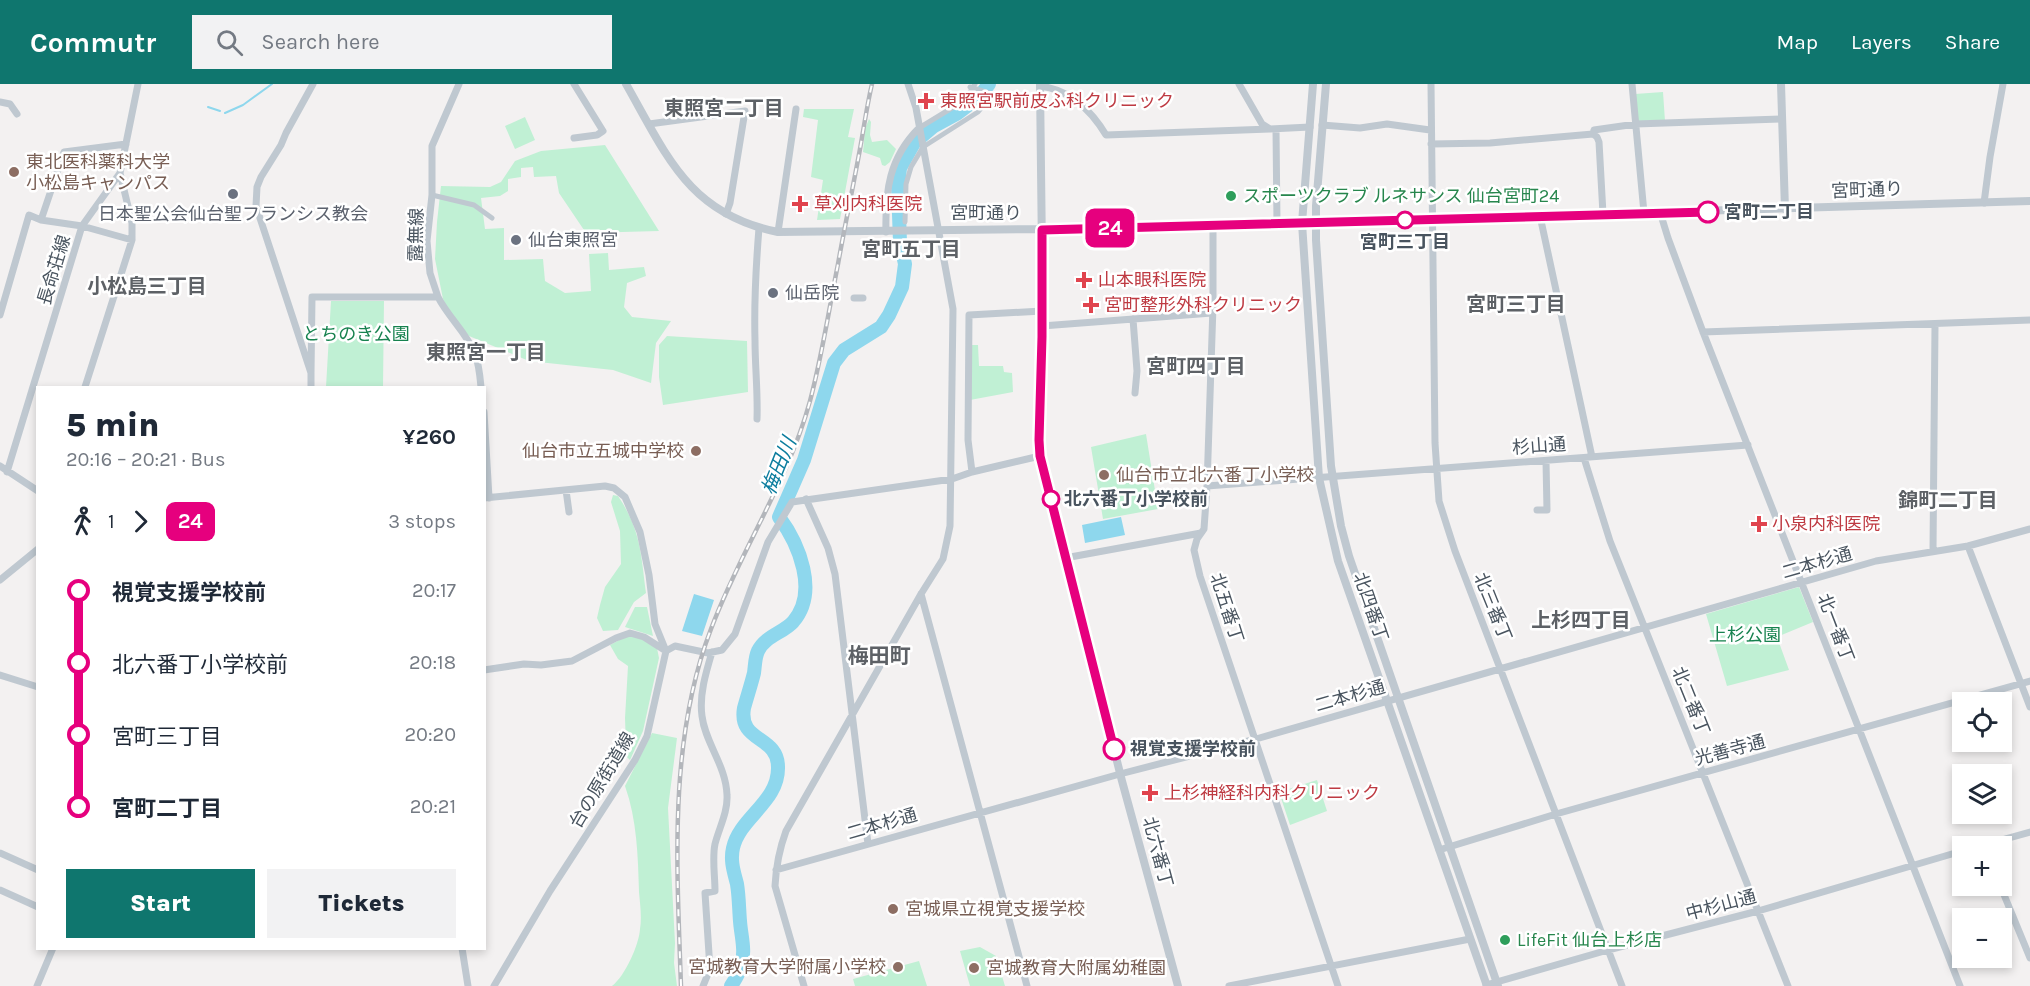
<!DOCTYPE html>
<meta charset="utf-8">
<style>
:root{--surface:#fff;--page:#f2f2f3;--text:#1f2937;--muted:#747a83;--accent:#0f766e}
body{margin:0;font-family:Karla,"Noto Sans JP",sans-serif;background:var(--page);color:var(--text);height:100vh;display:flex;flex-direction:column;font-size:22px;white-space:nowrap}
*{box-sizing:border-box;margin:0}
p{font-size:20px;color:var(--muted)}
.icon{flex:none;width:33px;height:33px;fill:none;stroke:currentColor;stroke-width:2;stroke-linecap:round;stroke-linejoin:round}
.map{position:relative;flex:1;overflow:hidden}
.details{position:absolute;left:36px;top:302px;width:450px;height:564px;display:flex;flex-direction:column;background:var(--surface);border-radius:0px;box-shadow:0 3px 9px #0003}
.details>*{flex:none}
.badge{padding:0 12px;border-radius:9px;font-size:21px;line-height:39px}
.fabs{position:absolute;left:1952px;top:608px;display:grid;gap:12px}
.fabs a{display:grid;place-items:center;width:60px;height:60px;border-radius:0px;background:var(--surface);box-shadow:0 3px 9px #0003;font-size:30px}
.map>.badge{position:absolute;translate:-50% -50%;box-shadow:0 0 0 3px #fff}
.legs{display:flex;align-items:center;gap:9px;height:66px;padding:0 30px;font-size:20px}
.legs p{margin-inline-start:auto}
.head{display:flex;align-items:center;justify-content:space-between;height:102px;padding:0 30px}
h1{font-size:33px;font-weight:800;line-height:45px}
.primary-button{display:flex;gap:12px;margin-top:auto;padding:12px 30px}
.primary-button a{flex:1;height:69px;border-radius:0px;background:var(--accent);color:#fff;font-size:24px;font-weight:800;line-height:69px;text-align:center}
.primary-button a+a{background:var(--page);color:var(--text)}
ul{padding:0 30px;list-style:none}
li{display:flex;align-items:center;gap:21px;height:72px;font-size:22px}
li i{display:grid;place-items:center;width:9px;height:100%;margin:0 8px;background:currentColor}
li i::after{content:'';width:15px;height:15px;margin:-8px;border:4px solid;border-radius:50%;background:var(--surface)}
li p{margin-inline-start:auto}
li:first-child i{background:linear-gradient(#0000 50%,currentColor 0)}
li:last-child i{background:linear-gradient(currentColor 50%,#0000 0)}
header{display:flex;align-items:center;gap:36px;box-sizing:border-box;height:84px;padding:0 30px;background:var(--accent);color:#fff}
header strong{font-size:28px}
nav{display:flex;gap:33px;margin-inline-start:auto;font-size:21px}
.search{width:420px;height:54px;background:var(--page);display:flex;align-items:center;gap:15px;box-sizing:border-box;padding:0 21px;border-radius:0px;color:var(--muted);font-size:22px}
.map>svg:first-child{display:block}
.green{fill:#c0f0d4}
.water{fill:#8ed7ed}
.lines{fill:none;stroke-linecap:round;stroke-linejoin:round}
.stream{stroke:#8ed7ed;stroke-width:2}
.river{stroke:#8ed7ed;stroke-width:14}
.pedestrian{stroke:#bfc8d0;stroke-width:5}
.minor{stroke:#bfc8d0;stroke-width:7}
.tertiary{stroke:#bfc8d0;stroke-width:8}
.rail-casing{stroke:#b3b6bb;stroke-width:4.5}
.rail{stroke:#fff;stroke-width:2;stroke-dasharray:7;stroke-linecap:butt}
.pedestrian-bridge{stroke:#bfc8d0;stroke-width:5}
.line-1-casing{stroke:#fff;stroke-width:14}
.line-1{stroke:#e6007e;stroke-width:9}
.health-dot{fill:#e0444e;stroke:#fff;stroke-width:2}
.education-dot{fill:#8d6e63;stroke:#fff;stroke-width:2}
.worship-dot{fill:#6b7280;stroke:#fff;stroke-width:2}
.leisure-dot{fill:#2e9e5b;stroke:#fff;stroke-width:2}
.stop-1-dot{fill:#fff;stroke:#e6007e;stroke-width:3}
.labels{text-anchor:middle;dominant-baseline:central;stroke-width:5;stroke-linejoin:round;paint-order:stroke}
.health-label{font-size:18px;fill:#be3a42;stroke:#fff;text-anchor:start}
.education-label{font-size:18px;fill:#785e54;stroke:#fff;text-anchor:start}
.street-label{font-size:18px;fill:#49545f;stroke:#fff}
.leisure-label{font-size:18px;fill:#27864d;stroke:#fff;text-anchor:start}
.stop-label{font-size:18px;font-weight:bold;fill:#49545f;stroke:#fff;text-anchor:start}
.worship-label{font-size:18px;fill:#5b616d;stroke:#fff;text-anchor:start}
.park-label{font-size:18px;fill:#17824f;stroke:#fff}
.neighbourhood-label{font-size:20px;font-weight:bold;fill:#5d6166;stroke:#fff}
.water-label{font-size:20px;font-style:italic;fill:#0c7d9e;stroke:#fff}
.quarter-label{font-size:21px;font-weight:bold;fill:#5d6166;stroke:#fff}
</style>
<header>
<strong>Commutr</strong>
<div class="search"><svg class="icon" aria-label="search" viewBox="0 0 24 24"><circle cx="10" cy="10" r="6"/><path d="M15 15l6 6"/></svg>Search here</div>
<nav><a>Map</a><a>Layers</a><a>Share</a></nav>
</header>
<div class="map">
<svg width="2030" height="902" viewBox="0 0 2030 902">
<rect width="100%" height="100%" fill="#f3f1f1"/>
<path class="green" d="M1663,8L1665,37L1638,39L1635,10Z
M804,25H854L848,53L855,54L840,135L817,136L823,96L811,93L818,36L803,33Z
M525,33L535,56L515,65L505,42Z
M869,35L871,38L870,51L872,58L887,56L896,65L890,78L885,82L882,81L880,74L863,68L865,45Z
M605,61L659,147L586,149L559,109L556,92L534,93L533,83L521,84V93L508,95V107L500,112L481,114L485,145L504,144V176L543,175L545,197L565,209L591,207L589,170L608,169L609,186L644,183L646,192L627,199L624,223L632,233L671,237L656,259L651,299L613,286L529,277L469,252L451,232L443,215L435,175L437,138L441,102L490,103L501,98L515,77L541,67Z
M331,217H384L383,303H326Z
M667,252L747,257L748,308L663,321L659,293V261Z
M970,261H978L979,282H1003L1004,288L1012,289L1013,308L970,316Z
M1146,350L1158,425L1103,435L1091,363Z
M613,411L618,412C641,446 641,471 646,509L634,518L618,546L603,547L597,534L600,521L605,503L621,480L620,447L611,418Z
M1799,503L1813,538L1777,553L1789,586L1727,602L1706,530Z
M635,523H647L653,552L625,543Z
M625,553H638L657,564L659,574L643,647L630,676L625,671L626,662L625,634L628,582L618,575L610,561Z
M652,649L677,654L668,724L675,859L674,879L677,902H612C625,892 639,861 640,845C642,833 640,820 639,808C638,772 637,736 625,702Z
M1317,696L1327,727L1290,741L1279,708Z
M980,863L996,872L1005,902H970L960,867Z
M919,877L927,902H855L853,895Z"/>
<path class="water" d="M1121,433L1125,451L1085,459L1082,441Z
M694,510L714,516L702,552L682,547Z"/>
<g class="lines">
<path class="stream" d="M208,23L220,27
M225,29L243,21L272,0"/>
<path class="river" d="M731,902C735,896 739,889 741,882C746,867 741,852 740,837C739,825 739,812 737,800C734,788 730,777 733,764C740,733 779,718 778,683C778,651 738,659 744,624C747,613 751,601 754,589C755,582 755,573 758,567C765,552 783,549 793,538C819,508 799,460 779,433L804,376L834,279L844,266L881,243L889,231L902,203L905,180L900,158L898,103L900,84L914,59L934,42L958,29L979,13L989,0"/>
<path class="pedestrian" d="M992,10L1041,12
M919,44L965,16L975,0
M432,111L474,121L492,134
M905,138L906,100L911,83L923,63L978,28L993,10"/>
<path class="minor" d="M574,0L603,47L597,51L574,54
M1239,0L1262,40L1270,45L1310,43
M1431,0L1435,359L1439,417L1455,467L1622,902
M1632,0L1644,129
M1040,2C1070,6 1091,26 1106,51L1270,45
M0,18L10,20L17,30
M649,40L745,27L730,119L726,130
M1322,41L1360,44L1387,40L1430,46
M1276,45L1277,140
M1593,50L1594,46L1636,40L1781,35
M1431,60L1490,59L1593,50L1597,53L1599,58L1603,130
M1984,119L1990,73L2003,0
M1660,128L1668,154L1703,248L1960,902
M1540,132L1592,373
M41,136L64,68L126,60
M1213,141V222L1207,402L1204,445L1197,455L1194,466L1200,492L1338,902
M778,148L796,25
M886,148C885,107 889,74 919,44
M438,213C448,233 467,249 475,270C479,280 480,292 481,303
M854,214H863
M0,231L29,131L41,136L82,142L132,156
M1133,235L1137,287L1135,309
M1042,242L1212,229
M1703,248L2030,236
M311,289L312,213H438L430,189L427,157L432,111V62L459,0
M85,303L132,156V139L120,89
M311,303V289L256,122L257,103L261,93L281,61L286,49L313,0
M484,328L489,414
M757,335C758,309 755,283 755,256C754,219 756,181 759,144
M1584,374L1610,457L1788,902
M0,382L38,407
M7,388L82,142L120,89L138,0
M972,388L968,356L969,231L1042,227
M1207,402L1748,361
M566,406L569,428
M484,414L605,402L614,404L625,413L640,448L649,491L655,540L666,567
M806,415L828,464L835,490L868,760
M1537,426H1547L1546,377
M1968,462L2030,623
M1933,467L1935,241
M1065,474L1201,449
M0,496L38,465
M921,510L1027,902
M484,586L524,580L541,581L572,577L616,554L630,549L644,553L666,567
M0,591L38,603
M1980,762L2030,748
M1439,766L1556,730L2030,597
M0,769L38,786
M776,786L1120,690L1256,655L1876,477L1968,462L2030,445
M2000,801L2030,874
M0,806L38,823
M462,864L468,902
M1486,901L1608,866L1758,827L1962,767
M37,902L53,864
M494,902L550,807L635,676L647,652L666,567L675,562L708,569L722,566L735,550L768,458L792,418L952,395L972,388L1040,372
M703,902L710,885L705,809L715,807C715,792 712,774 715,760C719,744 728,728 727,711C726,681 705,659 702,632C699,611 706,588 712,568
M804,902L775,802C776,783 779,766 786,747L921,510L943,475L950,442L953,225L916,24L908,0
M1229,902L1470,855"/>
<path class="tertiary" d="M626,0C667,72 689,130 778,148L1042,145L1302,139L2030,117
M1040,0L1043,253L1039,356L1040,372L1122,697L1178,902
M1313,0L1302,139L1319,394L1338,477L1487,902
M1326,0L1316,122V156L1331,382L1341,442L1349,472L1498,902
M1781,0L1785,125"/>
<g class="rail-casing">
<path id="rail" d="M681,902C677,784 668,657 711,545C740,467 788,398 810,317C822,272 829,225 838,180C845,141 853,103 860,65C864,43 867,21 872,0"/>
</g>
<use href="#rail" class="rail"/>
<path class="pedestrian-bridge" d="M970,3L992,10"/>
</g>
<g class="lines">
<g class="line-1-casing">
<path id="line-1" d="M1114,665L1040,372L1039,356L1042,253V146L1708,128"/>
</g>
<use href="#line-1" class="line-1"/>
</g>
<g class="health-dot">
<path d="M923 8h6v6h6v6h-6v6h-6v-6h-6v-6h6z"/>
<path d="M797 111h6v6h6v6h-6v6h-6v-6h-6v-6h6z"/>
<path d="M1081 187h6v6h6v6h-6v6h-6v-6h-6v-6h6z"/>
<path d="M1088 212h6v6h6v6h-6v6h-6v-6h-6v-6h6z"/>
<path d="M1756 431h6v6h6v6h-6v6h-6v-6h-6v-6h6z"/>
<path d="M1147 700h6v6h6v6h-6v6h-6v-6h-6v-6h6z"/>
</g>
<g class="education-dot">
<circle cx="14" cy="88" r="6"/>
<circle cx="696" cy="367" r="6"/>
<circle cx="1104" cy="391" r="6"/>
<circle cx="893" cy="825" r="6"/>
<circle cx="898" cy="883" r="6"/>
<circle cx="974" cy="884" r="6"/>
</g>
<g class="worship-dot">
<circle cx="233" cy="110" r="6"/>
<circle cx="516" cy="156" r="6"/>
<circle cx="773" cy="209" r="6"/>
</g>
<g class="leisure-dot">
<circle cx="1231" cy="112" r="6"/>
<circle cx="1505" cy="856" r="6"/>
</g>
<g class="stop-1-dot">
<circle cx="1708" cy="128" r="10"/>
<circle cx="1405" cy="136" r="8"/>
<circle cx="1051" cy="415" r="8"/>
<circle cx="1114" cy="665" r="10"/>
</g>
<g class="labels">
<g class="health-label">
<text x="940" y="17">東照宮駅前皮ふ科クリニック</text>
<text x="814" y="120">草刈内科医院</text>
<text x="1098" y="196">山本眼科医院</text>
<text x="1104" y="221">宮町整形外科クリニック</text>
<text x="1772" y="440">小泉内科医院</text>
<text x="1164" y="709">上杉神経科内科クリニック</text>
</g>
<g class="education-label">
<text x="26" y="78">東北医科薬科大学<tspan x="26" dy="21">小松島キャンパス</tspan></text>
<text x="684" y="367" text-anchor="end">仙台市立五城中学校</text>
<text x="1116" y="391">仙台市立北六番丁小学校</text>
<text x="905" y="825">宮城県立視覚支援学校</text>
<text x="886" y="883" text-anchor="end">宮城教育大学附属小学校</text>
<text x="986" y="884">宮城教育大附属幼稚園</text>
</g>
<g class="street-label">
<text transform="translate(1867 106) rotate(-2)">宮町通り</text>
<text x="986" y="129">宮町通り</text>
<text transform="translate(416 151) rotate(-89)">露無線</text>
<text transform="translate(54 186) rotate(-73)">長命荘線</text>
<text transform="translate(1539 362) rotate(-4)">杉山通</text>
<text transform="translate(1817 479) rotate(-16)">二本杉通</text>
<text transform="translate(1371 523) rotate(71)">北四番丁</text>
<text transform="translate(1493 523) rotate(68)">北三番丁</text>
<text transform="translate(1227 524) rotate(72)">北五番丁</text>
<text transform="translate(1836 544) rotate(69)">北一番丁</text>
<text transform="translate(1350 612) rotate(-16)">二本杉通</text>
<text transform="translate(1691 617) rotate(68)">北二番丁</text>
<text transform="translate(1730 666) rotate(-15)">光善寺通</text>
<text transform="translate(602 696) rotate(-59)">台の原街道線</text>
<text transform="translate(882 740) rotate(-16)">二本杉通</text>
<text transform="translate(1158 768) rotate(75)">北六番丁</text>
<text transform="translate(1721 821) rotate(-15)">中杉山通</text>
</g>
<g class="leisure-label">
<text x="1243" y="112">スポーツクラブ ルネサンス 仙台宮町24</text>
<text x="1517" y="856">LifeFit 仙台上杉店</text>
</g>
<g class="stop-label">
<text x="1724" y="128">宮町二丁目</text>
<text x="1405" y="158" text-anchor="middle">宮町三丁目</text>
<text x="1064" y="415">北六番丁小学校前</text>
<text x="1130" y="665">視覚支援学校前</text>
</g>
<g class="worship-label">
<text x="233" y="130" text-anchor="middle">日本聖公会仙台聖フランシス教会</text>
<text x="528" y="156">仙台東照宮</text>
<text x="785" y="209">仙岳院</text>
</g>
<g class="park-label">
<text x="356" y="250">とちのき公園</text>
<text x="1745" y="551">上杉公園</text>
</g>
<g class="neighbourhood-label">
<text x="724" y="24">東照宮二丁目</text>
<text x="911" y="165">宮町五丁目</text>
<text x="147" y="202">小松島三丁目</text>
<text x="1516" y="220">宮町三丁目</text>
<text x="486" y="268">東照宮一丁目</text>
<text x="1196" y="282">宮町四丁目</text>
<text x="1948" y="416">錦町二丁目</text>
<text x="1581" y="536">上杉四丁目</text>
</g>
<g class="water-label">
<text transform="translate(779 382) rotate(-68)">梅田川</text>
</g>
<g class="quarter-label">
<text x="879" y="572">梅田町</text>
</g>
</g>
</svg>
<div class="fabs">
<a><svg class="icon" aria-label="locate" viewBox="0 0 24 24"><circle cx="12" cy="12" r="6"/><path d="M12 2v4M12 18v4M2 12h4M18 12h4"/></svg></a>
<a><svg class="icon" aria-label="layers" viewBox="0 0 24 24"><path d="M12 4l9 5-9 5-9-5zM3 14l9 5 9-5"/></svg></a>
<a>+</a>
<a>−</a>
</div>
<b class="badge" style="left:1110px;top:144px;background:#e6007e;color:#fff">24</b>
<section class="details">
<div class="head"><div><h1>5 min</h1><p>20:16 – 20:21 · Bus</p></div><b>¥260</b></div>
<div class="legs"><svg class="icon" aria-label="walk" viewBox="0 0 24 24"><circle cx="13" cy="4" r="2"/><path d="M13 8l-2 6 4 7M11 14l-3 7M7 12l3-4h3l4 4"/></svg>1<svg class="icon" aria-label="forward" viewBox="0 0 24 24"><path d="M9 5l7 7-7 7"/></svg><b class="badge" style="background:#e6007e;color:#fff">24</b><p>3 stops</p></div>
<ul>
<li><i style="color:#e6007e"></i><b>視覚支援学校前</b><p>20:17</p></li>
<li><i style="color:#e6007e"></i><span>北六番丁小学校前</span><p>20:18</p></li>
<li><i style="color:#e6007e"></i><span>宮町三丁目</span><p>20:20</p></li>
<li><i style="color:#e6007e"></i><b>宮町二丁目</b><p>20:21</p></li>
</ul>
<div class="primary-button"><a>Start</a><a>Tickets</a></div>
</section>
</div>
